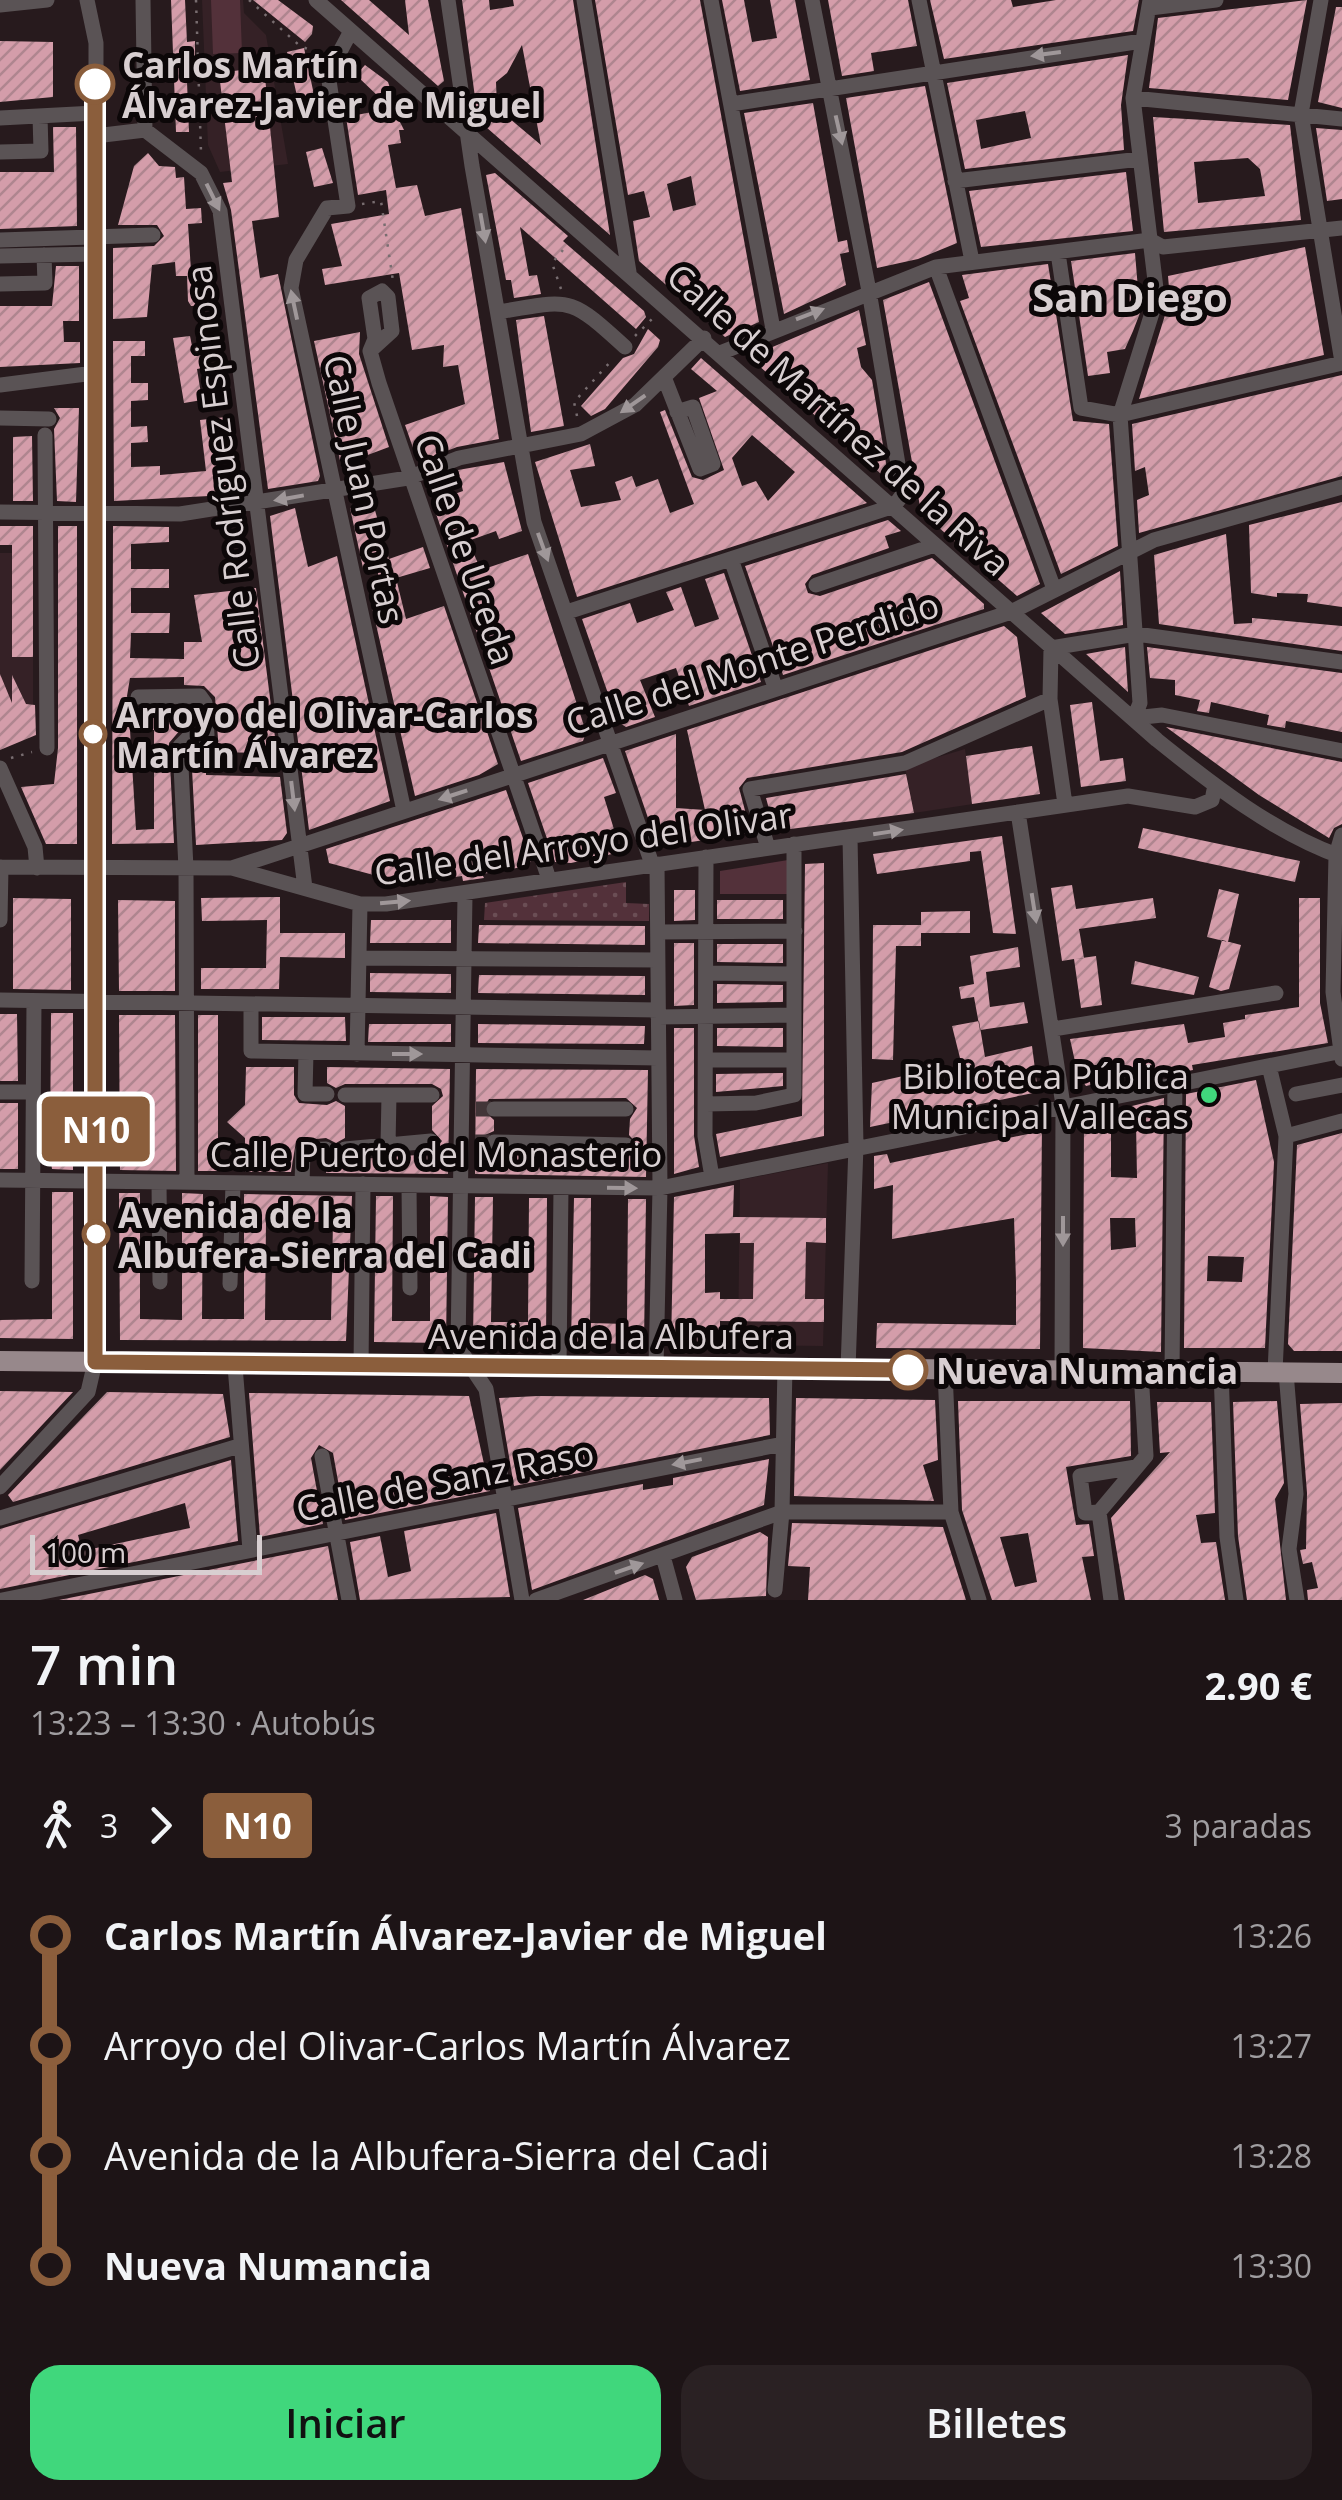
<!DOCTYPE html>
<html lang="es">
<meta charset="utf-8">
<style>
:root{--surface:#1d1416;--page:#2a2123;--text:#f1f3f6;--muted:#a09ea1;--accent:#40d77c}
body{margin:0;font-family:"Open Sans",sans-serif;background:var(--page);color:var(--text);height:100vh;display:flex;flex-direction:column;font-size:38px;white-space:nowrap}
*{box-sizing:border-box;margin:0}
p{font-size:32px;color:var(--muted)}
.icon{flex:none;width:55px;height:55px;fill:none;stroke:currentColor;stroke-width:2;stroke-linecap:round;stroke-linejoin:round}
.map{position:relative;height:1600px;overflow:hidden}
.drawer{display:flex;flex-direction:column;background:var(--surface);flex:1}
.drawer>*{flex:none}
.badge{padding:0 20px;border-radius:8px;font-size:35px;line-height:65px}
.scale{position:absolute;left:30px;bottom:25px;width:232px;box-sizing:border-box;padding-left:10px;border:5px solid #d8cfd1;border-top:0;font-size:28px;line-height:35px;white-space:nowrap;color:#d8cfd1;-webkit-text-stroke:8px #0c0708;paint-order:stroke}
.map>.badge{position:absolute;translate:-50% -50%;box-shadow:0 0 0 5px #fff}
.legs{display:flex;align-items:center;gap:15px;height:110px;padding:0 30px;font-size:32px}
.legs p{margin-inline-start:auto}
.overview{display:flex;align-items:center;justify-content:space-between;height:170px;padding:0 30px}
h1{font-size:55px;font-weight:600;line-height:75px}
.primary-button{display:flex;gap:20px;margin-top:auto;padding:20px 30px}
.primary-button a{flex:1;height:115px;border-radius:30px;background:var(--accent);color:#111;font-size:40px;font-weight:600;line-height:115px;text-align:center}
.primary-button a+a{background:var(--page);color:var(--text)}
ul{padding:0 30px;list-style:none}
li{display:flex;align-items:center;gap:35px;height:110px;font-size:38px}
li i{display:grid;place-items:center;width:15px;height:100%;margin:0 12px;background:currentColor}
li i::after{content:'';width:25px;height:25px;margin:-12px;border:8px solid;border-radius:50%;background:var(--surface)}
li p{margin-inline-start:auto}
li:first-child i{background:linear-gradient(#0000 50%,currentColor 0)}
li:last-child i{background:linear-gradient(currentColor 50%,#0000 0)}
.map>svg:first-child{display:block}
.built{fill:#352126}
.grass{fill:url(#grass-dots)}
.garden{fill:#53313a}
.building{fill:url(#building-hatch);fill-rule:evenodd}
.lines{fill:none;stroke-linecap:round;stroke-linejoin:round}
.minor-tunnel{stroke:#423538;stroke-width:15;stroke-dasharray:15 8;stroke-linecap:butt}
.path{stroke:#786d70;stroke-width:2.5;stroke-dasharray:2.5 8;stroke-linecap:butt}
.minor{stroke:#5a5355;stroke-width:15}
.major{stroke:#97888b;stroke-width:20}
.oneway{fill:#9f9799}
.line-1-casing{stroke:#fff;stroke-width:22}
.line-1{stroke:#8b5e3c;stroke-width:15}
.stop-1-dot{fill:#fff;stroke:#8b5e3c;stroke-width:5}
.poi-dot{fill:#40d77c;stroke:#0c0708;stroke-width:4}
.labels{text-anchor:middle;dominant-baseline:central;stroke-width:10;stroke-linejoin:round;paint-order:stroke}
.stop-label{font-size:35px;font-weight:bold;fill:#d8cfd1;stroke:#0c0708;text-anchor:start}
.street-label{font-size:35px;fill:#d8cfd1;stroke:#0c0708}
.poi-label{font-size:35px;fill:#d8cfd1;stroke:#0c0708;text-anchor:end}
.quarter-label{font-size:40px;font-weight:bold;fill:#d8cfd1;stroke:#0c0708}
</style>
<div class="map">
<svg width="1342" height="1600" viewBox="0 0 1342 1600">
<defs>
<pattern id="grass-dots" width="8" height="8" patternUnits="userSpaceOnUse" patternTransform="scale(2.5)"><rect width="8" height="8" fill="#53313a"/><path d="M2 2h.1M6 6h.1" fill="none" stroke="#6b4e55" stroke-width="1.8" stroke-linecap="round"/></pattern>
<pattern id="building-hatch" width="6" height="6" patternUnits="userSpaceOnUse" patternTransform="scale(2.5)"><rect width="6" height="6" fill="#d49daa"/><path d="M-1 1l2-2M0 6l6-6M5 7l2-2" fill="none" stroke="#af858f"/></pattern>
</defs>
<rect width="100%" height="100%" fill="#271a1d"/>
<path class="built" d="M202,0H243L244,13L266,35L288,164L220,172L208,145Z
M0,553H12L13,657H33V705L26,704L0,722Z
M965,749L973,804L914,813L905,767Z
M828,1163L823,1346L738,1345L740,1180Z"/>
<path class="grass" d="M626,882V903L649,904V921L484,920L485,903Z"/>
<path class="garden" d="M211,0H240L242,53L213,54Z
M788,860V894H720V871Z"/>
<path class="building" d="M171,0H185L187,42L195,41V57H186L189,132H176Z
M253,0H278L313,26L312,34L305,42Z
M341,0H369L409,35L405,0H428L444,81L438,86Z
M462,0H489L490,10L514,6L513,0H573L610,235L478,120ZM522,45L541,145L497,108L496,82L507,73Z
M595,0H700L759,322L725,337L639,261L633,221L650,217L644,191L628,195ZM691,176L696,205L673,211L667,184Z
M722,0H744L752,42L777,38L770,0H795L810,80L740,91Z
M828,0H908L917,46L871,53L874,71L842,76Z
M930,0H1011L1013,7L1056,0H1139L1133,31L944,59Z
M1307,0L1288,100L1149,88L1158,18Z
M1336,7H1342V108L1318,102Z
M0,41L53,42V97L0,102Z
M304,48L317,109L316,115L302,118L287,52Z
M1128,55L1121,105L1124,150L965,169L947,83ZM1025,111L1031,138L981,149L976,120Z
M365,65L388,82L390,88L380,98L356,75Z
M264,67L279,217L252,221L260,278L278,274L320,476L318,481L268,489L231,210L223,183L232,182L219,73Z
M925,86L957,243L918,259L877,268L846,98Z
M813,103L838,242L847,240L849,252L840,254L846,285L784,314L744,113Z
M393,108L404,130H399L401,143L388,145L396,188L417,185L425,216L461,208L499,439L457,447L418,462L405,425L465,404L458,365L443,367L444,345L412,350L399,273L325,285L322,269L342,266L331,224L389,214L386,190L358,195L346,117Z
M1153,117L1290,125L1301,220L1164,232ZM1248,158L1260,169L1265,196L1198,203L1194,162Z
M53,127H76L77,226L0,229V172H54Z
M1316,128L1342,130V199L1327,201Z
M322,148L333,183L314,187L306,152Z
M148,153L159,166L175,167L176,178L184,177L186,209L201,208L202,223L188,224L191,271L205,270L206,305L191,306L188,301L187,276H176L175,262L152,265L147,317L113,319V248L154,246L164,236L157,225H118L134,166Z
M1126,172L1133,231L981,247L969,191Z
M495,173L568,236L563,241L644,311L646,317L636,329L520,227L529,276L537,275L541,294L514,298L511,280H506L486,175Z
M1305,247L1324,355L1139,399L1170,299L1168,276Z
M1135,253L1140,313L1133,331L1125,349L1107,352L1110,373L1088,376L1071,261Z
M1048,264L1073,421L1109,424L1118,546L1061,574L960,301L969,298L962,275Z
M56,266H79V321H63L64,342H80V363L0,367V306H52Z
M929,282L1040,584L1017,596L921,512L883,300Z
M859,310L866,345L857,348L861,367L872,380L889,481L749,357Z
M544,316L564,426L531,432L516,320Z
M648,329L660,340L658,347L605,409L591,416L581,406L623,358L634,354Z
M360,332L359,354L389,447L341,465L314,341Z
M190,336L194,356L207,354L209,367L197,369L202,400L184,403L173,338Z
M113,341H145V356H131V383H148V400L131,401V427L147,426L148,442L131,443V467L160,466V475L206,471L200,420L226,417L235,486L228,495L114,501Z
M701,358L867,503L577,597L535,462L590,444L595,466L570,470L581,507L621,500L615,482L632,476L636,487L658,479L670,513L694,504L660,412L665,410L692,477L703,480L724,470L699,398L717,391L691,369ZM752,435L795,472L768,501L756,481L742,486L732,458Z
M1342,375V476L1139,533L1137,500L1149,495L1145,467L1135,471L1132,424Z
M54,408H79L76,502L57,501L54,429L60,418Z
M32,436L33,501H13V437Z
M504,462L522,531L499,539L496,531L468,541L481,570L528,554L586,732L583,741L521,761L432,502L463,491L458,470Z
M372,500L389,559L423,547L430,568L396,578L406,619L444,606L498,764L479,775L415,796L370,598L382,594L376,563L363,568L350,508Z
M1342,502V607L1307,602L1308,594L1277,593V597L1251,593L1249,525Z
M295,508L308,567L337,556L390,801L309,830L270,516Z
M888,520L901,531L885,536L889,548L812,575L805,584L808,593L820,596L932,558L984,604V609L783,675L745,566Z
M0,526H33V657H12V545H0Z
M58,526H77V844H46L21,787L54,784L58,748Z
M113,526L169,527V542L131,544V569H169V588H131V613H170L169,633H131L130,658L184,659V642H202L194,595L256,588L277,753L206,752V775L280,777L287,833L282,840L196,845L191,750L218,739L215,697L204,686L184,685V677L130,678L127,696L130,707H194L195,725L181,729L169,743L174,843L112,844ZM130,730H154V829L136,830Z
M1226,534L1234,624L1252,623V618L1342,626V651L1159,624L1154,555Z
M1120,571L1123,625L1065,634L1041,613Z
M724,573L761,682L689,706L676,668L640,680L655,717L626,727L618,722L582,619L630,603L637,623L674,610L666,592L681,587L695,627L719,619L705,579Z
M1004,626L1017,637L1026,697L902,752L747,778L739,788L751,833L658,847L625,751L676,734V808L705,810L687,730Z
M1125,647L1128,692L1086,654Z
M1147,647L1342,673V732L1286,721L1285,728L1267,725L1269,715L1211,702L1209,713L1197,711L1200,700L1175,695V680L1150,678Z
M0,674L12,703V675L26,704L35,705L36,735L0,750Z
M1092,702L1100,761L1123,758L1126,781L1081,787L1070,705Z
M1166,727L1342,762V824L1334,828L1329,838L1259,795Z
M1032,746L1040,794L972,804L966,756Z
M603,758L616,793L604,797L621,852L571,863L555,862L528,783Z
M906,774L914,813L775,831L766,798Z
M506,790L531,861L528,866L482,874L484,878L463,881L462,876L407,884L329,863L326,849Z
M1143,828L1300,861L1295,882L1138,848Z
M1002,836L1016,934L993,933L981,851L970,852V861L877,874L873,854Z
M824,863V1136L720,1157L716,1134L802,1116L805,864Z
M1072,885L1076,909L1153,898L1156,918L1079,929L1084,958L1075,959L1096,956L1102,1005L1081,1008L1074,959L1062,961L1051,888Z
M1219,889L1239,894L1228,942L1207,937Z
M674,890H695V920L674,921Z
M280,897V933H345V958L280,957L279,989H201V968H266L267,920L202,921L201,898Z
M13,898L71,899V990L13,989Z
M1299,898H1320V1003L1328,1043L1192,1065L1193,1070L1160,1076L1158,1070L1086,1086L1078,1075L1070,1039L1184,1024L1188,1043L1225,1037L1223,1023L1245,1019V1015L1299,1007Z
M118,900L175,901V991H119Z
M717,900H783V919H717Z
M970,911V933H921V946H896L893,1060L872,1059L873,925H921V912Z
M371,920H451V943H370Z
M479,925L645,926V945L478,943Z
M1222,940L1241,945L1229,989L1221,991L1209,987Z
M674,943H694V1005L674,1006Z
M717,944H783V963L717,962Z
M1018,947L1020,967L986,972L990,1007L1024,1002L1028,1023L980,1030L974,997L961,999L959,987L974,984L970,956Z
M1135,961L1199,977L1194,995L1131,984Z
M370,973L451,974V993L370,992Z
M479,975L645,976V995L478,993Z
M717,984L783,985V1002L717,1003Z
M51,1013H73V1170L52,1169L50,1157Z
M0,1014H17L18,1081H0Z
M119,1015H175L176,1171L120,1170Z
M198,1015H218V1171H198Z
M262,1017H345L346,1041L262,1040Z
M979,1021L985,1057L1032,1046L1038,1092L870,1127L872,1083L939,1068L942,1087L966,1082L952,1026Z
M369,1024H451V1042H368Z
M478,1024L645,1026L644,1044L478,1043Z
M674,1028H694V1136L699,1167L674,1174Z
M717,1028H783V1047L717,1046Z
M246,1067H294V1095L299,1103L327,1105L336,1101L345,1106V1138L336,1143L326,1138L296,1141L291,1172H245V1138L227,1122L245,1105Z
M327,1067L450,1069L448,1174L326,1173V1160L336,1155L346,1160L432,1154L442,1141L432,1130V1106L443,1096L441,1089L432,1084H345L336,1088L327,1083Z
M476,1069L648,1070L646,1177L475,1174ZM626,1098L637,1108L630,1119L629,1135L637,1144L630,1155H494L484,1146L485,1135L494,1131V1120L483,1110L489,1099Z
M783,1073V1086L716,1092V1074Z
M1256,1080L1274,1162L1265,1348H1184L1186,1094ZM1208,1256L1244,1257L1242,1282L1207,1281Z
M1164,1098L1161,1352L1083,1348L1084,1118ZM1136,1122L1137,1178L1111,1177V1124ZM1110,1218H1135L1136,1247L1111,1250Z
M0,1103H18V1169H0Z
M1042,1123L1040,1349L876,1348L877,1323L1016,1325V1281L1014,1218L892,1239L893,1185L874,1189V1156L887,1154L890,1163L1028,1134L1026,1126Z
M1342,1133V1351H1294L1288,1344L1297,1145Z
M734,1185L733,1217L826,1218V1243L806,1242L805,1299H824V1322L720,1321V1347H671L674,1197ZM740,1233V1243H754L753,1299H720V1292L705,1293V1234Z
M52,1192H73V1339L0,1338V1320L52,1319Z
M119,1193H140V1319L182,1320V1193L203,1194L202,1319H244V1194L352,1196L346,1341L120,1340ZM266,1222H333L331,1320H265Z
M376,1196H393L392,1321H430V1196L448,1197L446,1343L374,1342Z
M475,1197H493L491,1322H528L529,1198H547L546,1343L473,1342Z
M574,1198H591L590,1323L627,1324L628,1199H646L644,1344L571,1343Z
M0,1391L73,1392L0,1470Z
M107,1392L223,1394L230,1437L13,1502L8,1495Z
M249,1393L469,1396L490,1491L345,1520L333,1453L319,1445L311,1458L323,1524L260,1537Z
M538,1396L769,1398L770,1435L514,1486L499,1398Z
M796,1398L935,1400L938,1460L923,1465L934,1501L794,1496Z
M958,1401H1130L1131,1456L1066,1467L1076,1525L1089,1524L1094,1556L1082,1557L1091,1600H992L962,1510ZM1028,1533L1037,1582L1015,1587L1000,1537Z
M1277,1401L1284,1483L1275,1499L1286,1600H1247L1238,1536L1233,1402Z
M1157,1402H1211L1215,1513L1196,1515L1201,1543L1216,1542L1225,1600H1125L1111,1518L1170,1452L1160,1453Z
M1342,1403V1600H1308L1307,1590L1318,1588L1312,1562L1303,1564L1300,1550L1306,1549L1307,1493L1300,1404Z
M769,1459L764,1505L532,1590L518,1508L643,1484V1490L673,1485V1478Z
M231,1460L238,1541L0,1589V1529ZM185,1503L190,1528L82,1551L78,1535Z
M496,1513L510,1597L360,1600L350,1542L380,1536L388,1577L411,1571L404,1531Z
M792,1523L943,1527L966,1600H808L810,1567L788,1566Z
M760,1532L768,1537L766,1596L696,1600L686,1567L692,1557Z
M328,1546L338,1600H59Z
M645,1575L653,1579L659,1600H583Z"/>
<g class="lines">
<path class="minor-tunnel" d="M476,1109H494
M475,1142H494"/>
<path class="path" d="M196,0L201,152
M249,0L300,46L321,54
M362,204L381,201L393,281
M561,289L552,263L568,244
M635,336L654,317
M577,416L574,402L612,360
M11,758L32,752"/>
<path class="minor" d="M143,0L145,130
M316,0L1157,740C1213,785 1274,833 1342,857
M448,0L472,166L534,522L652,864
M584,0L629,272
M711,0L773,329
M812,0L869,291L903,494L894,506
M919,0L972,261
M1321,0L1301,114L1342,362
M0,5L47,0
M1150,8L1216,0
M351,31L328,74L348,206L327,208L296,260L291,288L404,811
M1133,98L1342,119
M731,104L1142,41
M0,118L95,113
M145,130L201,173L220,211L305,888
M95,136L145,130
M0,152L41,151L40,116
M955,181L1140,159
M0,240L153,235
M1150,240L1163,247L1342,228
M1058,253L1081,408L1120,415L1342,363
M0,256L95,254
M936,267L1054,589
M0,284L45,283L44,255
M498,312C572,300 568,295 625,347
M370,351L375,339L369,298L382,291L388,297L392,331L370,351L379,383L549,879
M720,353L936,267L1150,240
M664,377L700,469L713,464L693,407L677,412
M0,385L94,373
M0,418L49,419
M45,435L47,748
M0,512L180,514L408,478L459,458L581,434L635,405L704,338
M731,559L775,687
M816,585L935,545
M567,612L894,506
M1051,648L1136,634L1342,662
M1051,648L1050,699L1065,804
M138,697L200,696L205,703L207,735L188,738L180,746L186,868L187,1182
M1134,718L1140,703L1120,415L1157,297L1133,98L1150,0
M1134,718L1162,715L1342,751
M0,768L35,847L37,868
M1018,812L1063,1105L1062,1372
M768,848L750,789L905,763L1050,699
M706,857L705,1136L712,1177
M0,867L232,868L360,904H386L1128,796L1195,807L1212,800L1215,785
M232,868L1011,612L1154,540L1342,487
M465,895L458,1347L486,1389L522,1600
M0,920L1,867
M658,932L795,931
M359,958L658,960
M707,973L794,974
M0,1000L658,1010
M251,1005V1051L658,1058
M658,1017L793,1015
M1053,1029L1276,993
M306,1052L305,1094H327
M357,1054L360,904
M1342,1059L1333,992L1336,855L1342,835
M706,1060H792
M1269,1066L1286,1136L1275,1372
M0,1092H32
M1296,1094L1342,1085
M345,1095H432
M706,1104L756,1103L794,1095V844
M494,1109H626
M1286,1136L1342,1121
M494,1142L626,1145
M388,1145L389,1095
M345,1149L431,1141
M0,1180L660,1188L1338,1052
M159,1182L160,1282
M302,1184L303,1150L326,1149
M409,1185L410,1288
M32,1281L34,1001
M230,1284L233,1183
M235,1366L250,1550
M361,1367L363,1184
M559,1367L561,1187
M656,1367L660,1188L657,864
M848,1369L856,1146L850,837
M945,1371L951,1512L979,1600
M1221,1371L1227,1537L1236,1600
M1172,1372L1175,1082
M1286,1372L1296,1494L1289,1549L1297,1600
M322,1456L349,1600
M0,1487L88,1392L95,1362L96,43L87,0
M1099,1512L1085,1513L1080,1476L1136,1467
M0,1518L239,1446
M663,1556L675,1600
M775,1590L782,1512H951
M2,1600L783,1444
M536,1600L782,1512L785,1367
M1111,1600L1099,1512L1146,1456L1141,1372"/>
<path class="major" d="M0,1361L1342,1373"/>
</g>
<defs><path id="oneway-solid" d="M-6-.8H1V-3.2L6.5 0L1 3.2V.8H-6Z" transform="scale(2.5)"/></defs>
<g class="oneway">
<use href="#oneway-solid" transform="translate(1046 54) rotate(172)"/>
<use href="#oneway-solid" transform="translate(839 130) rotate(77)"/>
<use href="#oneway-solid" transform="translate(213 197) rotate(64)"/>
<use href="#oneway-solid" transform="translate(483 228) rotate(80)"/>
<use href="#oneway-solid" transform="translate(294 305) rotate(-102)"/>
<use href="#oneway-solid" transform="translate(810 314) rotate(-21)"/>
<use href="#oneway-solid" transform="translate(633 404) rotate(145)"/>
<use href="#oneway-solid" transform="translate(289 498) rotate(170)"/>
<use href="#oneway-solid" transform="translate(543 547) rotate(70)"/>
<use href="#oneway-solid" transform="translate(453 795) rotate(162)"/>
<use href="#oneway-solid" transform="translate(293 796) rotate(83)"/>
<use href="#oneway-solid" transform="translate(888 832) rotate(-9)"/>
<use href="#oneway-solid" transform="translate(395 902) rotate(-5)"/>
<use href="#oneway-solid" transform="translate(1034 908) rotate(81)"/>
<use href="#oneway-solid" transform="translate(407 1054)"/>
<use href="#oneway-solid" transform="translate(622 1188) rotate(1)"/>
<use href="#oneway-solid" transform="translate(1063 1231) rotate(90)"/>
<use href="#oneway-solid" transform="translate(687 1462) rotate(169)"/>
<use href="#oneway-solid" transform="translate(629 1568) rotate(-19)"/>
</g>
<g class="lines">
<g class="line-1-casing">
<path id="line-1" d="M95,84V1362L908,1370"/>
</g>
<use href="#line-1" class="line-1"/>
</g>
<g class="stop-1-dot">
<circle cx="95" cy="84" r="18"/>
<circle cx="93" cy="734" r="12"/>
<circle cx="96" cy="1234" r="12"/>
<circle cx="908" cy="1370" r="18"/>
</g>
<circle class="poi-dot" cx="1209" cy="1095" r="10"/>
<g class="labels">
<g class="stop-label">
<text x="122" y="64">Carlos Martín<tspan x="122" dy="40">Álvarez-Javier de Miguel</tspan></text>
<text x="116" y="714">Arroyo del Olivar-Carlos<tspan x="116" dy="40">Martín Álvarez</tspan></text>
<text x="118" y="1214">Avenida de la<tspan x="118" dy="40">Albufera-Sierra del Cadi</tspan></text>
<text x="936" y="1370">Nueva Numancia</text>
</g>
<g class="street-label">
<text transform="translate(839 419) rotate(42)">Calle de Martínez de la Riva</text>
<text transform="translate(222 467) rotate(-97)">Calle Rodríguez Espinosa</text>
<text transform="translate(365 489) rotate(78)">Calle Juan Portas</text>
<text transform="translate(466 549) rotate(71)">Calle de Uceda</text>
<text transform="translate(752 663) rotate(-18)">Calle del Monte Perdido</text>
<text transform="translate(583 843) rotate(-8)">Calle del Arroyo del Olivar</text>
<text x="436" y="1153">Calle Puerto del Monasterio</text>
<text x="611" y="1335">Avenida de la Albufera</text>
<text transform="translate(445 1480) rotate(-11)">Calle de Sanz Raso</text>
</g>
<g class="poi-label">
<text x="1189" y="1075">Biblioteca Pública<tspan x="1189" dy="40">Municipal Vallecas</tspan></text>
</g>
<g class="quarter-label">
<text x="1130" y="296">San Diego</text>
</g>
</g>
</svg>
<div class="scale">100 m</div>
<b class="badge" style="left:96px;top:1129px;background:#8b5e3c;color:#fff">N10</b>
</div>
<section class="drawer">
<div class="overview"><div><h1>7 min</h1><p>13:23 – 13:30 · Autobús</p></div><b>2.90 €</b></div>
<div class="legs"><svg class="icon" aria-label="walk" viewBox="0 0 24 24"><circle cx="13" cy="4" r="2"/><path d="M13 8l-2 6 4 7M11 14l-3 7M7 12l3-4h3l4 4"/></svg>3<svg class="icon" aria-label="forward" viewBox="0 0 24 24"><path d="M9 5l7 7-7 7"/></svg><b class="badge" style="background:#8b5e3c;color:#fff">N10</b><p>3 paradas</p></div>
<ul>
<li><i style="color:#8b5e3c"></i><b>Carlos Martín Álvarez-Javier de Miguel</b><p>13:26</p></li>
<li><i style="color:#8b5e3c"></i><span>Arroyo del Olivar-Carlos Martín Álvarez</span><p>13:27</p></li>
<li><i style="color:#8b5e3c"></i><span>Avenida de la Albufera-Sierra del Cadi</span><p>13:28</p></li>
<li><i style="color:#8b5e3c"></i><b>Nueva Numancia</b><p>13:30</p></li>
</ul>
<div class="primary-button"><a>Iniciar</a><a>Billetes</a></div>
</section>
